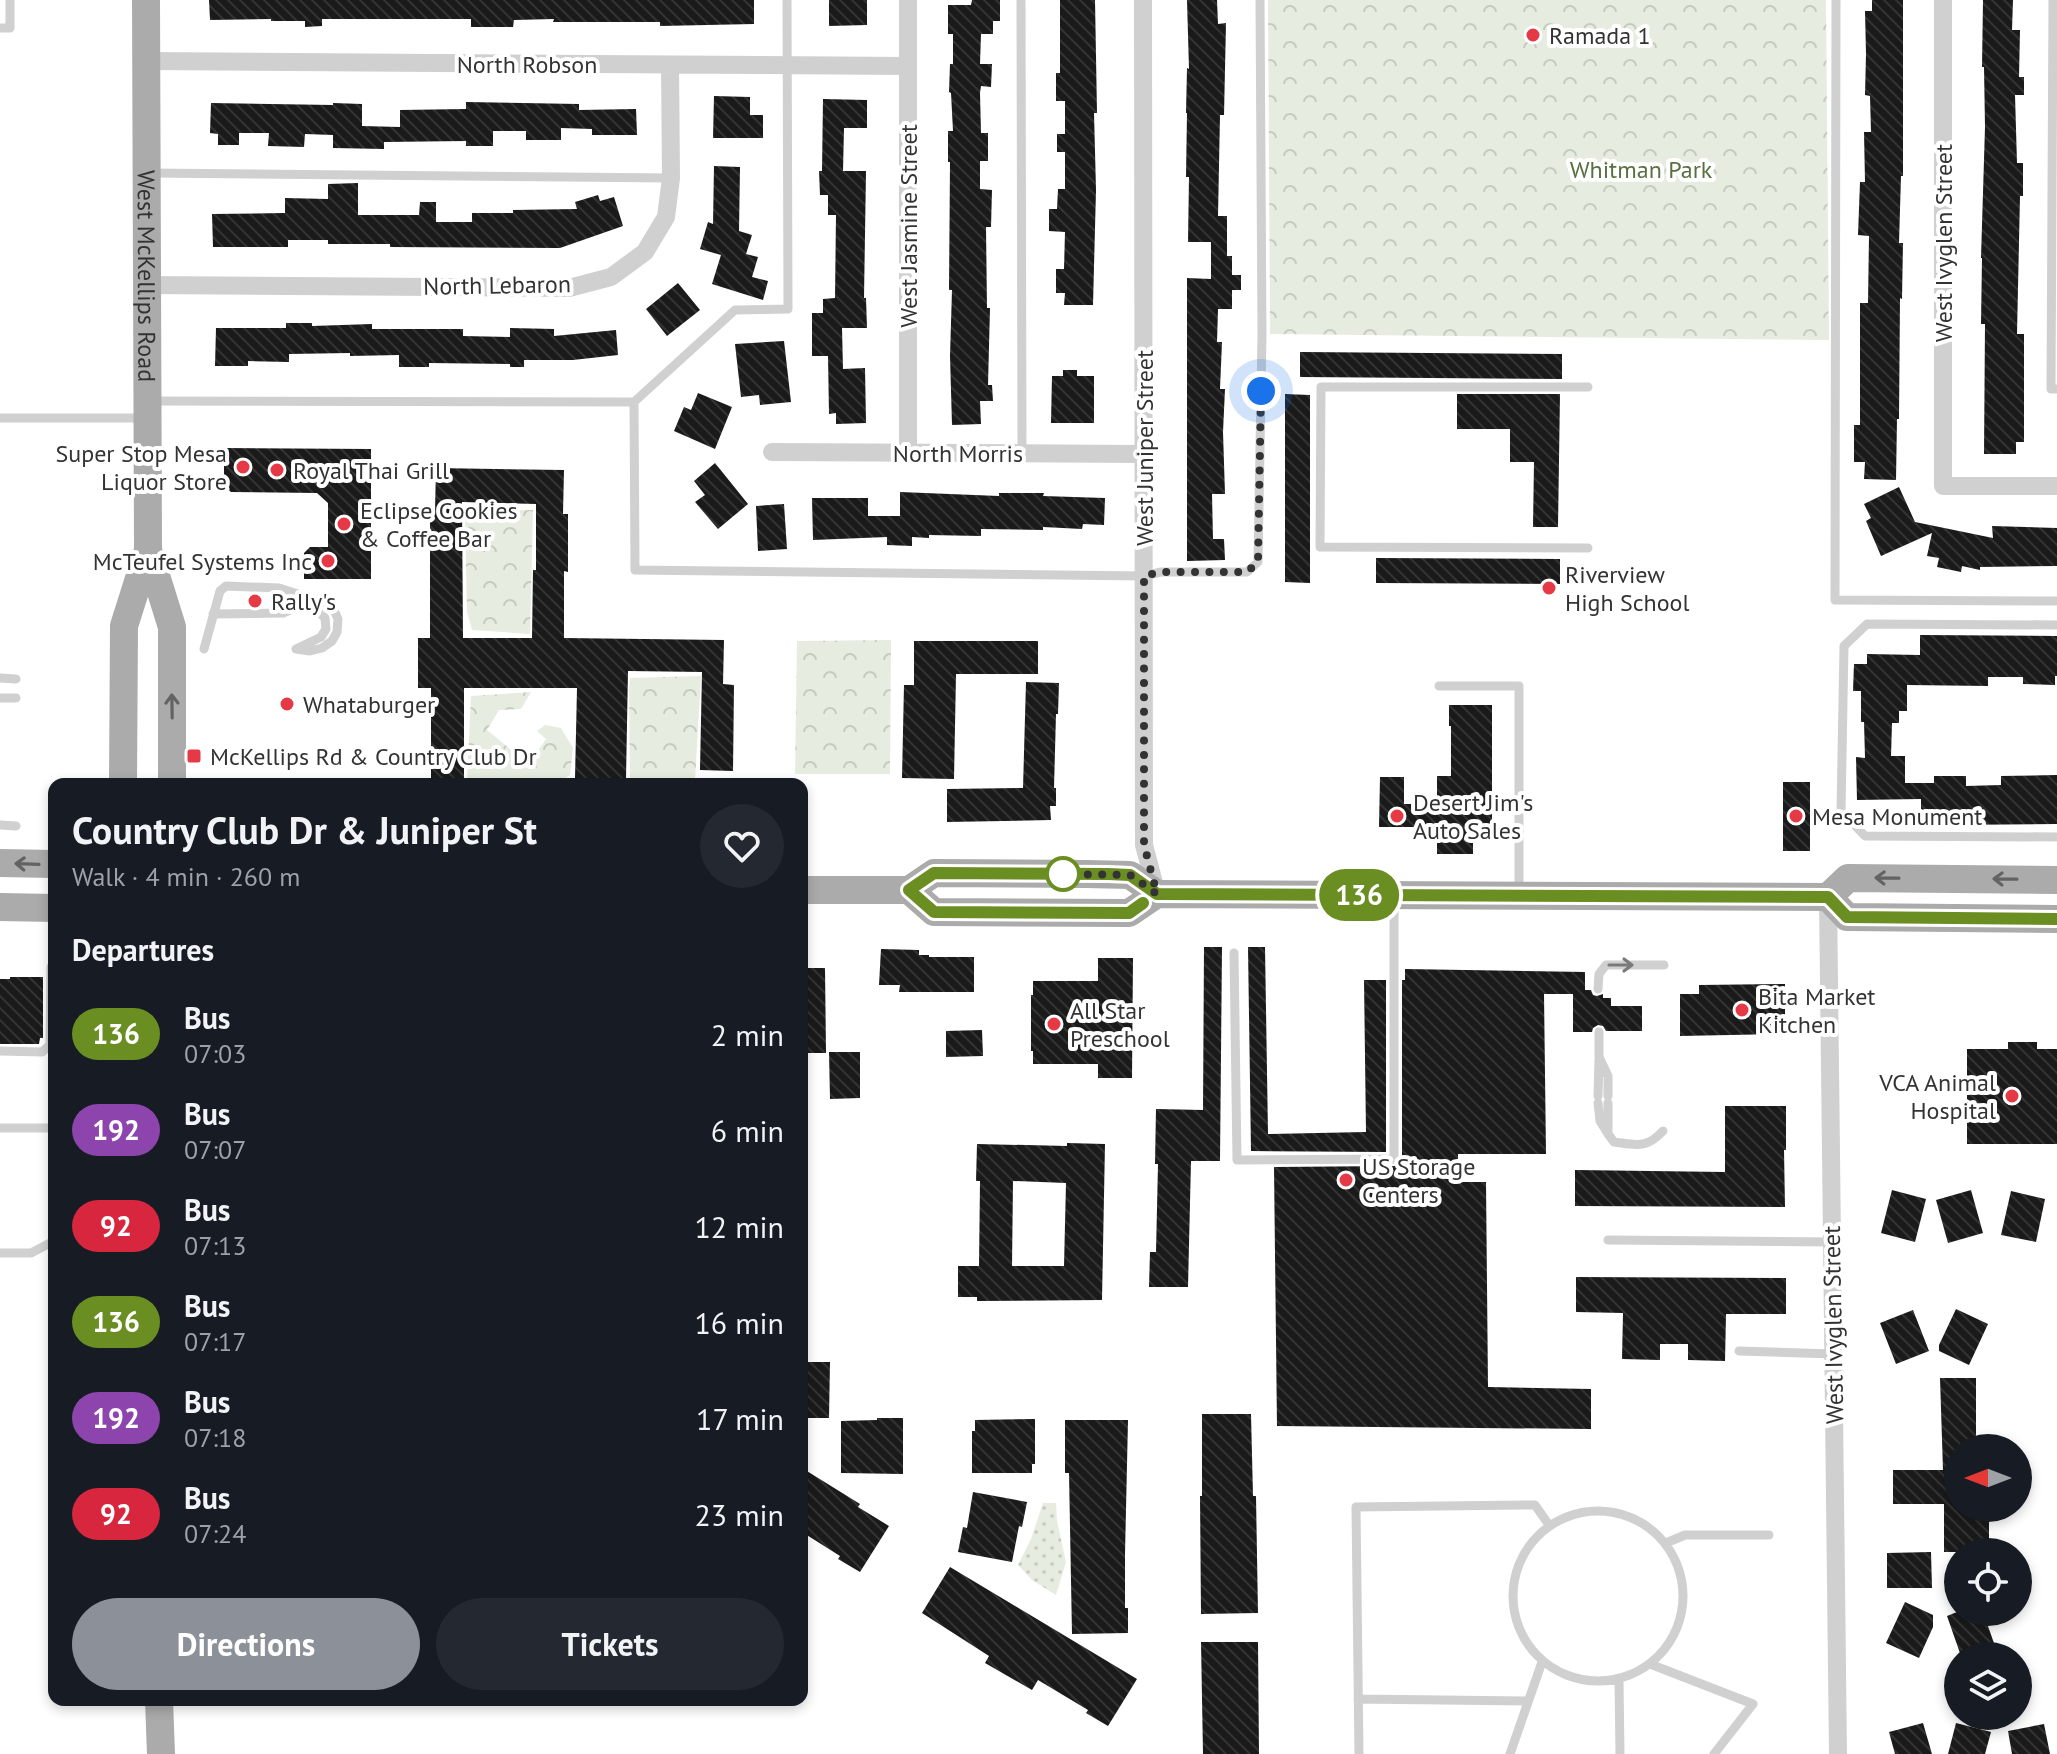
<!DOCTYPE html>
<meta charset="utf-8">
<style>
:root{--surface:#171b24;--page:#242831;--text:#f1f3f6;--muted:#9ea1a6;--accent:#8c9099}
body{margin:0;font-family:"PT Sans",sans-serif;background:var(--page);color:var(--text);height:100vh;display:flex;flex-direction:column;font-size:30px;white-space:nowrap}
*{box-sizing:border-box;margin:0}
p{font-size:26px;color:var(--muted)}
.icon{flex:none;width:44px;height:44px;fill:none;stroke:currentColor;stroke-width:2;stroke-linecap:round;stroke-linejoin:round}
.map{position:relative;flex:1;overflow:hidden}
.sheet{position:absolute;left:48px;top:778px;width:760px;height:928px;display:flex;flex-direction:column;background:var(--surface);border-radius:16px;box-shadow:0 4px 12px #0003}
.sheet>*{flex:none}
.badge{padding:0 16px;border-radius:26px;font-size:28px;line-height:52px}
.needle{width:52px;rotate:270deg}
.fabs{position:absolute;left:1944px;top:1434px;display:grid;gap:16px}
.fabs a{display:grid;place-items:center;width:88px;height:88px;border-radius:50%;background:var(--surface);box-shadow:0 4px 12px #0003;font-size:40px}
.you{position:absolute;width:40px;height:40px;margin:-20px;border:6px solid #fff;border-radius:50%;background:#1a73e8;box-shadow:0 0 0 12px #1a73e833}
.map>.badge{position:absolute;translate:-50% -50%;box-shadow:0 0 0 4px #fff}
h2{padding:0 24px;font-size:30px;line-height:72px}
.round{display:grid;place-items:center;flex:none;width:84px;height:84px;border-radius:42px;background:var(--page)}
.head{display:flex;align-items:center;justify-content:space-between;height:136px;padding:0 24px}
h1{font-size:38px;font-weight:800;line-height:60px}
.action{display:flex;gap:16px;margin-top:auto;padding:16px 24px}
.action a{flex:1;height:92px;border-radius:48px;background:var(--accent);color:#fff;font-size:32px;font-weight:800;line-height:92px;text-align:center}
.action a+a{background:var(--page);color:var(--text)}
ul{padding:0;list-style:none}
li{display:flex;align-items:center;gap:24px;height:96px;padding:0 24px}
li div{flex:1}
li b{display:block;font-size:30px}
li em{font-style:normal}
li .badge{min-width:88px;font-weight:700;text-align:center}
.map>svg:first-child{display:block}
.grass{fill:url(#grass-dots)}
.park{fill:url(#park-crowns)}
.building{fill:url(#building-back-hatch);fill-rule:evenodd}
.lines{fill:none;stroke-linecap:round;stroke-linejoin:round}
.service{stroke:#d0d0d0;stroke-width:9}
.minor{stroke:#d0d0d0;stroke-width:18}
.primary{stroke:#ababab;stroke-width:28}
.oneway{stroke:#636363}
.oneway2{stroke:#7a7a7a}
.line-casing{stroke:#fff;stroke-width:18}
.line{stroke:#6b8e23;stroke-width:12}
.walk{stroke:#333;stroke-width:8;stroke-dasharray:0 14.4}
.poi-dot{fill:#e63946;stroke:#fff;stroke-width:3}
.stop-dot{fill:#fff;stroke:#6b8e23;stroke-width:4}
.labels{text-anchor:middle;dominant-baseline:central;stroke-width:8;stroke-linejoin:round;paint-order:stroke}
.poi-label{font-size:24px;fill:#333;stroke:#fff;text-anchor:start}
.street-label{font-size:24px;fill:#333;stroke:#fff}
.park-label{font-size:24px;fill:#56703f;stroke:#fff}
</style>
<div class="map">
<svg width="2057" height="1754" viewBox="0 0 2057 1754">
<defs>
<pattern id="grass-dots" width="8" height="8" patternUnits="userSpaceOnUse" patternTransform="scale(2)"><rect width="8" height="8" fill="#e6ecdf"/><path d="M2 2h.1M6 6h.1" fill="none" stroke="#c6cbc0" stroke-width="1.8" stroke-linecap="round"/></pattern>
<pattern id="park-crowns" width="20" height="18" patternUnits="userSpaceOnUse" patternTransform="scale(2)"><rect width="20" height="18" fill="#e6ecdf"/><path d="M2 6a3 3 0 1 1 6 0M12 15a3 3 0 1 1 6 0" fill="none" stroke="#c6cbc0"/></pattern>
<pattern id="building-back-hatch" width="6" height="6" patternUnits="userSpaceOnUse" patternTransform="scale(2)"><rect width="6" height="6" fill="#1a1a1a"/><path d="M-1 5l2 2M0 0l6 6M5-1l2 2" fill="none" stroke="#333"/></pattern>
</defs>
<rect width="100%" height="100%" fill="#fff"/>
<path class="grass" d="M1043,1503H1056L1057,1521L1066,1562L1056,1595L1032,1580L1018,1565L1031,1539Z"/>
<path class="park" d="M1268,0H1826L1829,340L1270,334Z
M533,510L530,634L472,630L467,612L465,517L473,511Z
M891,640L890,774H795L797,641Z
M701,676L695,780L658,782L630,779L629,689L630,678Z
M531,692L521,709L499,710L487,730L522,759L540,748L546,739L537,731L545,725L561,728L573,748L570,775C548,791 537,783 513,780C506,780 500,783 494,784C484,785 476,783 467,782L471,696Z"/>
<path class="building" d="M209,0H754V24L660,26V22H553L554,19L514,20L513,27H471V19H322V26L305,27V21H271V19L210,20Z
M829,0H867V25L829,26Z
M972,0H1000V21H993V34H981L980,64H992L991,87L981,86L980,93L981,133H988V161H980V189L992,190L991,227H986L987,308H990L988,385H992L993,401H980L981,424L952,425L950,356L952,290H949L950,162H948V131H953L951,93L949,92L950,64H953V34H948V5H971Z
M1060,0H1095L1097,113H1094L1096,190L1093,305H1064L1065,293H1056V269H1064L1065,232L1049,231V209H1057L1058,189H1065V152H1057V134H1065V101H1056V73H1060Z
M1187,0H1217L1218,24L1226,23L1224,115H1220L1218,216H1227V256H1232V275H1241V290H1232V309H1218L1217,342H1222L1220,389H1225L1223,432L1225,494H1212L1213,539H1224L1225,560L1187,561V278L1211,279V242H1188L1189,177H1186L1187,113H1186L1187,68L1189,69Z
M1872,0H1903V176H1901L1899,243H1903L1902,299L1900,298L1899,419H1897L1896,480L1864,479L1865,462H1854V425H1860V303H1868L1869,236L1858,235L1860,182H1865L1864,132H1871L1870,96L1865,95L1866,54L1865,11H1872Z
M1983,0H2013L2012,30H2020L2019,77H2024V95H2015L2017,163H2023V196H2020L2017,334H2024V442H2016V454H1984L1985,324H1981L1982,258H1981L1985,127L1984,67H1982Z
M714,96L750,97V115H763V138H713Z
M823,99L867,100V128H844L843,171H866L864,298H866L867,328H842L843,369L865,368L866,423L836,424V413L829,414L828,356H812V313H823V299L835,298L836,215H828V195H820L819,171H822Z
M466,102L579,104V110L636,109L637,135H592V129L561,128V140H526V131H493V146H466V141L384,142V149L333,148V135L305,134L304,147L268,146L269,133H239V145H218V134L210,133L211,103L333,105V103L362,104V126L400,127V110L466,109Z
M714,166L740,167L739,231L752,235L746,254L758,257L752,277L768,281L763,300L712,284L721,255L700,249L708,222L713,224Z
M358,183V215H419L420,202H436V222H472V213H513V210L577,209L575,202L598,195L600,201L614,197L623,226L560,248L390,247V244H328V240H288V247H213L212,214L285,213V198L328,199V184Z
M678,283L700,310L667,336L646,309Z
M286,323H312V326L372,324V329H463V336L510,337V328L554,329V336L616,330L618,355L573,360H524V367H510V364L429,363V367H399V355L350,356V353L289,354V362L248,361V366H215L216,328H286Z
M784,341L791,402L760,405L759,395L741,397L735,344Z
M1300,352L1562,354V379L1300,377Z
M1063,370H1077V376H1094V423H1051L1052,376H1063Z
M698,393L732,407L715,449L674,431L684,407L691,410Z
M1285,394L1310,395V583L1285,582Z
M1457,394H1560L1558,527H1533L1534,462H1510V429H1457Z
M224,448L371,449V579H304V553L310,547H328V503L317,493L231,492L224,486Z
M715,463L748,504L718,529L695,502L705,495L694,481Z
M436,468L564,470L563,514H568V572L564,571V638L724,640L723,684L734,685L733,771L700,770L702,672L628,671L626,779L575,778L577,688H464V784H431V688H418V638H430V511H435ZM462,502L536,504V570H533L532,638H463Z
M1899,487L1915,522L1993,538L1992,526L2057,528V566L1980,567V570L1962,566L1961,572L1937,567L1939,558L1927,556L1932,533L1881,556L1866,521L1871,518L1864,504Z
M900,492L999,496V493H1044L1043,496L1105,498L1104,525L1083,524L1082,529L1043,527V530L981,529V536L929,535V538L912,537V546L887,545V537L813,540L812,498H868V516H900Z
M784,504L787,549L758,551L756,506Z
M1376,558L1560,559V584L1376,583Z
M1920,635L2057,636V676H2055V685L2023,684V677H1988V686L1907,685V711H1899V723H1892L1891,756H1905V783H1934V776H1966V786L2001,785V776L2057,775V824L1945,825V820H1921V799L1857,800L1856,757L1865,758L1864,722H1861V691H1853L1854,664H1867V654L1920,655Z
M914,641H1038V674H956L954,779L902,778L904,685H914Z
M1026,682L1059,683L1058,714H1056L1054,788H1056V806H1050L1051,820L947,822V789L1023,788Z
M1449,705H1492V832H1473V854H1437V827H1379L1380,777H1404V804H1437V776H1451V726H1449Z
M1783,782H1810V851H1783Z
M1204,947H1222L1220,1161H1191L1188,1287H1149L1150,1252H1156L1158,1164H1155L1156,1109L1203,1110Z
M1248,947H1265L1268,1134L1366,1132L1364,980H1386V1152L1251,1151Z
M881,949L919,950V955H929V957H974V992H899L900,985H879Z
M1098,958H1133L1132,1078H1098V1064H1033V1051H1031V995H1033V981H1098Z
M802,968H825L826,1053H802Z
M1405,969L1585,972V990H1591L1593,995L1597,996L1603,994V998H1611V1006H1642V1031H1606L1603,1026L1598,1025L1593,1028L1592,1032H1573V994H1544L1546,1154H1458V1182H1486L1488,1387L1591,1389V1429L1277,1426L1274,1167L1394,1166L1400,1163L1402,1159V980H1405Z
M10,977H43V1038H40L39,1044H0V979H10Z
M1785,984V1034L1680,1036V994H1699V985Z
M982,1030L983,1056L946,1057V1031Z
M2008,1042H2037V1049H2057V1144H1967V1049H2008Z
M829,1052H860V1098L830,1099Z
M1725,1106H1786V1150H1784L1785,1207L1575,1206V1170L1725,1172Z
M1067,1143L1105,1144L1102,1300L977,1301V1297H958V1266H979L980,1181H976L977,1144L1067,1146ZM1013,1181L1066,1183L1064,1266H1012Z
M1892,1190L1926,1199L1915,1242L1881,1233Z
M1971,1190L1983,1233L1948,1243L1936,1200Z
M2011,1191L2045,1199L2036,1242L2001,1235Z
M1576,1277L1786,1278V1314H1726L1725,1361L1688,1360V1344H1660V1360L1622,1359L1623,1313L1576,1312Z
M1956,1309L1988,1324L1969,1365L1939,1351V1345Z
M1913,1310L1929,1351L1896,1364L1880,1323Z
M804,1362H830L829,1418H805V1412H802V1368H804Z
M1940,1378H1976V1448H1958V1508H1989V1552H1944V1504H1893V1470H1943Z
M1202,1414H1251L1253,1496H1256L1258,1613L1201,1614L1200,1496H1202Z
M877,1418H903V1474L841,1473V1421L877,1420Z
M1035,1419V1464H1032V1473H972V1431H975V1420Z
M1065,1420H1128L1125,1554V1608H1128V1633L1072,1634L1069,1473H1065Z
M802,1468L860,1504L858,1507L889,1526L860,1572L838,1559L840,1556L802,1532Z
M973,1492L1027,1502L1022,1527L1019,1526L1012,1562L958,1552L963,1527L967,1528Z
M1931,1552L1932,1588H1887V1553Z
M950,1567L1137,1679L1108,1726L1086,1713L1088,1710L1038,1680L1032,1690L985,1663L989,1656L922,1613Z
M1905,1602L1933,1615V1627L1919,1658L1886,1643Z
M1957,1612H1983L1995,1646L1966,1656H1961L1947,1616Z
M1201,1642H1258L1259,1754H1203Z
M1923,1723L1932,1754H1895L1889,1732Z
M1956,1723L1991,1732L1985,1754H1948Z
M2044,1724L2050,1754H2012L2008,1731Z"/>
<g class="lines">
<path class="service" d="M787,0L788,309L735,310L634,402L635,570L1144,576L1161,572H1247L1258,562L1262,334L1260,0
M1021,0L1022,453
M1836,0L1835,600L2057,601
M2053,0L2051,389H2057
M0,28H10V0
M150,173L671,178
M150,401L634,402
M0,418H145
M1588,548L1320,547L1321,387H1588
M213,614L283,613L297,607L306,606L316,609L325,618L326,629L321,637L296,649
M2057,625L1867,624L1844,646L1841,811L1865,836L2057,837
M204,649L220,591L226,586L279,588L323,602L333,608L338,619L337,632L332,641L322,648L310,651L296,649
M0,678L16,679
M1439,686H1519V892
M0,698H16
M0,825L16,826
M1234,953L1237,1160L1394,1159V898
M1598,989L1599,974L1606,965H1664
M1599,1032V1057L1608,1076V1096
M0,1051L42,1052L50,1045L51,967
M1598,1096L1599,1059
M1598,1103L1600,1121L1608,1134
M1608,1103V1134L1614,1142C1637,1145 1646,1149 1663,1131
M0,1128H54
M1608,1240L1832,1242
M0,1253H31L54,1241
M1739,1351L1834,1354
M1513 1596a85 85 0 1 1 170 0a85 85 0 1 1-170 0Z
M1666,1543L1685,1535H1769
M1650,1664L1753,1704L1714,1754
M1619,1680L1620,1754
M1358,1699L1528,1701
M1359,1754L1356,1507L1535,1505L1549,1525
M1510,1754L1542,1662"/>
<path class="minor" d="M908,0V453
M1143,0L1144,845L1157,894
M1943,0V486H2057
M146,61L908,66
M147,285L569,288L611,277L645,252L666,217L671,178L670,65
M772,452L1144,454
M1828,897L1838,1754"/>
<g class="primary">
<path id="s1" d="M146,0L148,550L172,627V784"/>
<path d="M123,784L124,626L148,550"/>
<path d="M0,863L54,864"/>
<path d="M802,890H909L934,873L1086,874L1130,875L1157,894"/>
<path d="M909,890L934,912L1129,913L1157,894L1828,897L1848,878L2057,880"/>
<path d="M1828,897L1847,917L2057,919"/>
<path d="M0,907L54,908"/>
<path d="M159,1700L161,1754"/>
</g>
</g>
<defs><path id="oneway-shaft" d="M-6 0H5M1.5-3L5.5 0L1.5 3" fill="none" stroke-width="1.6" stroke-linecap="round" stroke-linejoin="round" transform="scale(2)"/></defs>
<g class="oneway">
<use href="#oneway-shaft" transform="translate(172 706) rotate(-91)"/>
<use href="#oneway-shaft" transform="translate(27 864) rotate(-178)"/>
<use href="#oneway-shaft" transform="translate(1887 878) rotate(-179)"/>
<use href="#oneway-shaft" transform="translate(2005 879) rotate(-179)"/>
</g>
<use class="oneway2" href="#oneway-shaft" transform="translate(1621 965)"/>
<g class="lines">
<g class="line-casing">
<path id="line" d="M1143,903L1129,913L934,912L909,890L934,873L1108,874L1130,875L1157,894L1828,897L1847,917L2057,919"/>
</g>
<use href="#line" class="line"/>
<path class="walk" d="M1063,874H1061L1130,875L1157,894L1144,845V576L1161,572H1247L1258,562L1261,391"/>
</g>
<g class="poi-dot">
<circle cx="1533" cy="35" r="8"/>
<circle cx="243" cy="467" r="8"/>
<circle cx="277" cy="470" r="8"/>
<circle cx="344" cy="524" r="8"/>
<circle cx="328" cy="561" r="8"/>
<circle cx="1549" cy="588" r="8"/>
<circle cx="255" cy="601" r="8"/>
<circle cx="287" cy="704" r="8"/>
<rect x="186" y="748" width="16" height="16" rx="4"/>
<circle cx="1397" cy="816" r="8"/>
<circle cx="1796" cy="816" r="8"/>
<circle cx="1742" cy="1010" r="8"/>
<circle cx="1054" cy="1024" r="8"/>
<circle cx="2012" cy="1096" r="8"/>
<circle cx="1346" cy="1180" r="8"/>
</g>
<circle class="stop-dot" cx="1063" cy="874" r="16"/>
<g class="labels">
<g class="poi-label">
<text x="1549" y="35">Ramada 1</text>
<text x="227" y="453" text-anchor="end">Super Stop Mesa<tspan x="227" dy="28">Liquor Store</tspan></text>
<text x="293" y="470">Royal Thai Grill</text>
<text x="360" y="510">Eclipse Cookies<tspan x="360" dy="28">&amp; Coffee Bar</tspan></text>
<text x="312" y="561" text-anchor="end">McTeufel Systems Inc</text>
<text x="1565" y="574">Riverview<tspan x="1565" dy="28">High School</tspan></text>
<text x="271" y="601">Rally's</text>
<text x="303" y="704">Whataburger</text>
<text x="210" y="756">McKellips Rd &amp; Country Club Dr</text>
<text x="1413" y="802">Desert Jim's<tspan x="1413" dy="28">Auto Sales</tspan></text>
<text x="1812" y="816">Mesa Monument</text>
<text x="1758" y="996">Bita Market<tspan x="1758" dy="28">Kitchen</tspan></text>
<text x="1070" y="1010">All Star<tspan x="1070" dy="28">Preschool</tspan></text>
<text x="1996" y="1082" text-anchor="end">VCA Animal<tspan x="1996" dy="28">Hospital</tspan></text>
<text x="1362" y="1166">US Storage<tspan x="1362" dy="28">Centers</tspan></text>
</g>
<g class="street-label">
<text x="527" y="64">North Robson</text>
<text transform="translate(908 226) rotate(-90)">West Jasmine Street</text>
<text transform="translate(1943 243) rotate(-90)">West Ivyglen Street</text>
<text stroke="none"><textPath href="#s1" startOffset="276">West McKellips Road</textPath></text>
<text transform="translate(497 285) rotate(-1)">North Lebaron</text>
<text transform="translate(1144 448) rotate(-90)">West Juniper Street</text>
<text x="958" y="453">North Morris</text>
<text transform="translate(1833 1325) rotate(-91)">West Ivyglen Street</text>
</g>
<g class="park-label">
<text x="1641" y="169">Whitman Park</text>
</g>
</g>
</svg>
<div class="fabs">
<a><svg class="needle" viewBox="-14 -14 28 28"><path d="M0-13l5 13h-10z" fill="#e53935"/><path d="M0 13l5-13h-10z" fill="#9ea1a6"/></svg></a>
<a><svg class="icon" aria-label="locate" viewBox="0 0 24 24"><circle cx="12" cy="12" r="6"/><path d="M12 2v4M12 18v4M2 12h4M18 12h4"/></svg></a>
<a><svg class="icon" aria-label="layers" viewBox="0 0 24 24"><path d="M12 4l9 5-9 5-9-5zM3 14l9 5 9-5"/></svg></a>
</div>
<div class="you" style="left:1261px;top:391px"></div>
<b class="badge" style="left:1359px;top:895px;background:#6b8e23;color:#fff">136</b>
<section class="sheet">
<div class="head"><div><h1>Country Club Dr &amp; Juniper St</h1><p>Walk · 4 min · 260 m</p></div><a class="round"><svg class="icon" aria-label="heart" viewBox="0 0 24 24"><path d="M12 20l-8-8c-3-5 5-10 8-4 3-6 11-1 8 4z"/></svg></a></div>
<h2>Departures</h2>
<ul>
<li><span class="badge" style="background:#6b8e23;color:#fff">136</span><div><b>Bus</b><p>07:03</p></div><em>2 min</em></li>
<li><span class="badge" style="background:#8e44ad;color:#fff">192</span><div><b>Bus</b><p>07:07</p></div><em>6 min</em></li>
<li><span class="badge" style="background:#d7263d;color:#fff">92</span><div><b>Bus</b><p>07:13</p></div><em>12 min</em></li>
<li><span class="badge" style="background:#6b8e23;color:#fff">136</span><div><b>Bus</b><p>07:17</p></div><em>16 min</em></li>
<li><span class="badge" style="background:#8e44ad;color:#fff">192</span><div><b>Bus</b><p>07:18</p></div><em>17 min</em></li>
<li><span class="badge" style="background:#d7263d;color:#fff">92</span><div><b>Bus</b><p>07:24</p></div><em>23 min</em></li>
</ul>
<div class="action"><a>Directions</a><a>Tickets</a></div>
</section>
</div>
